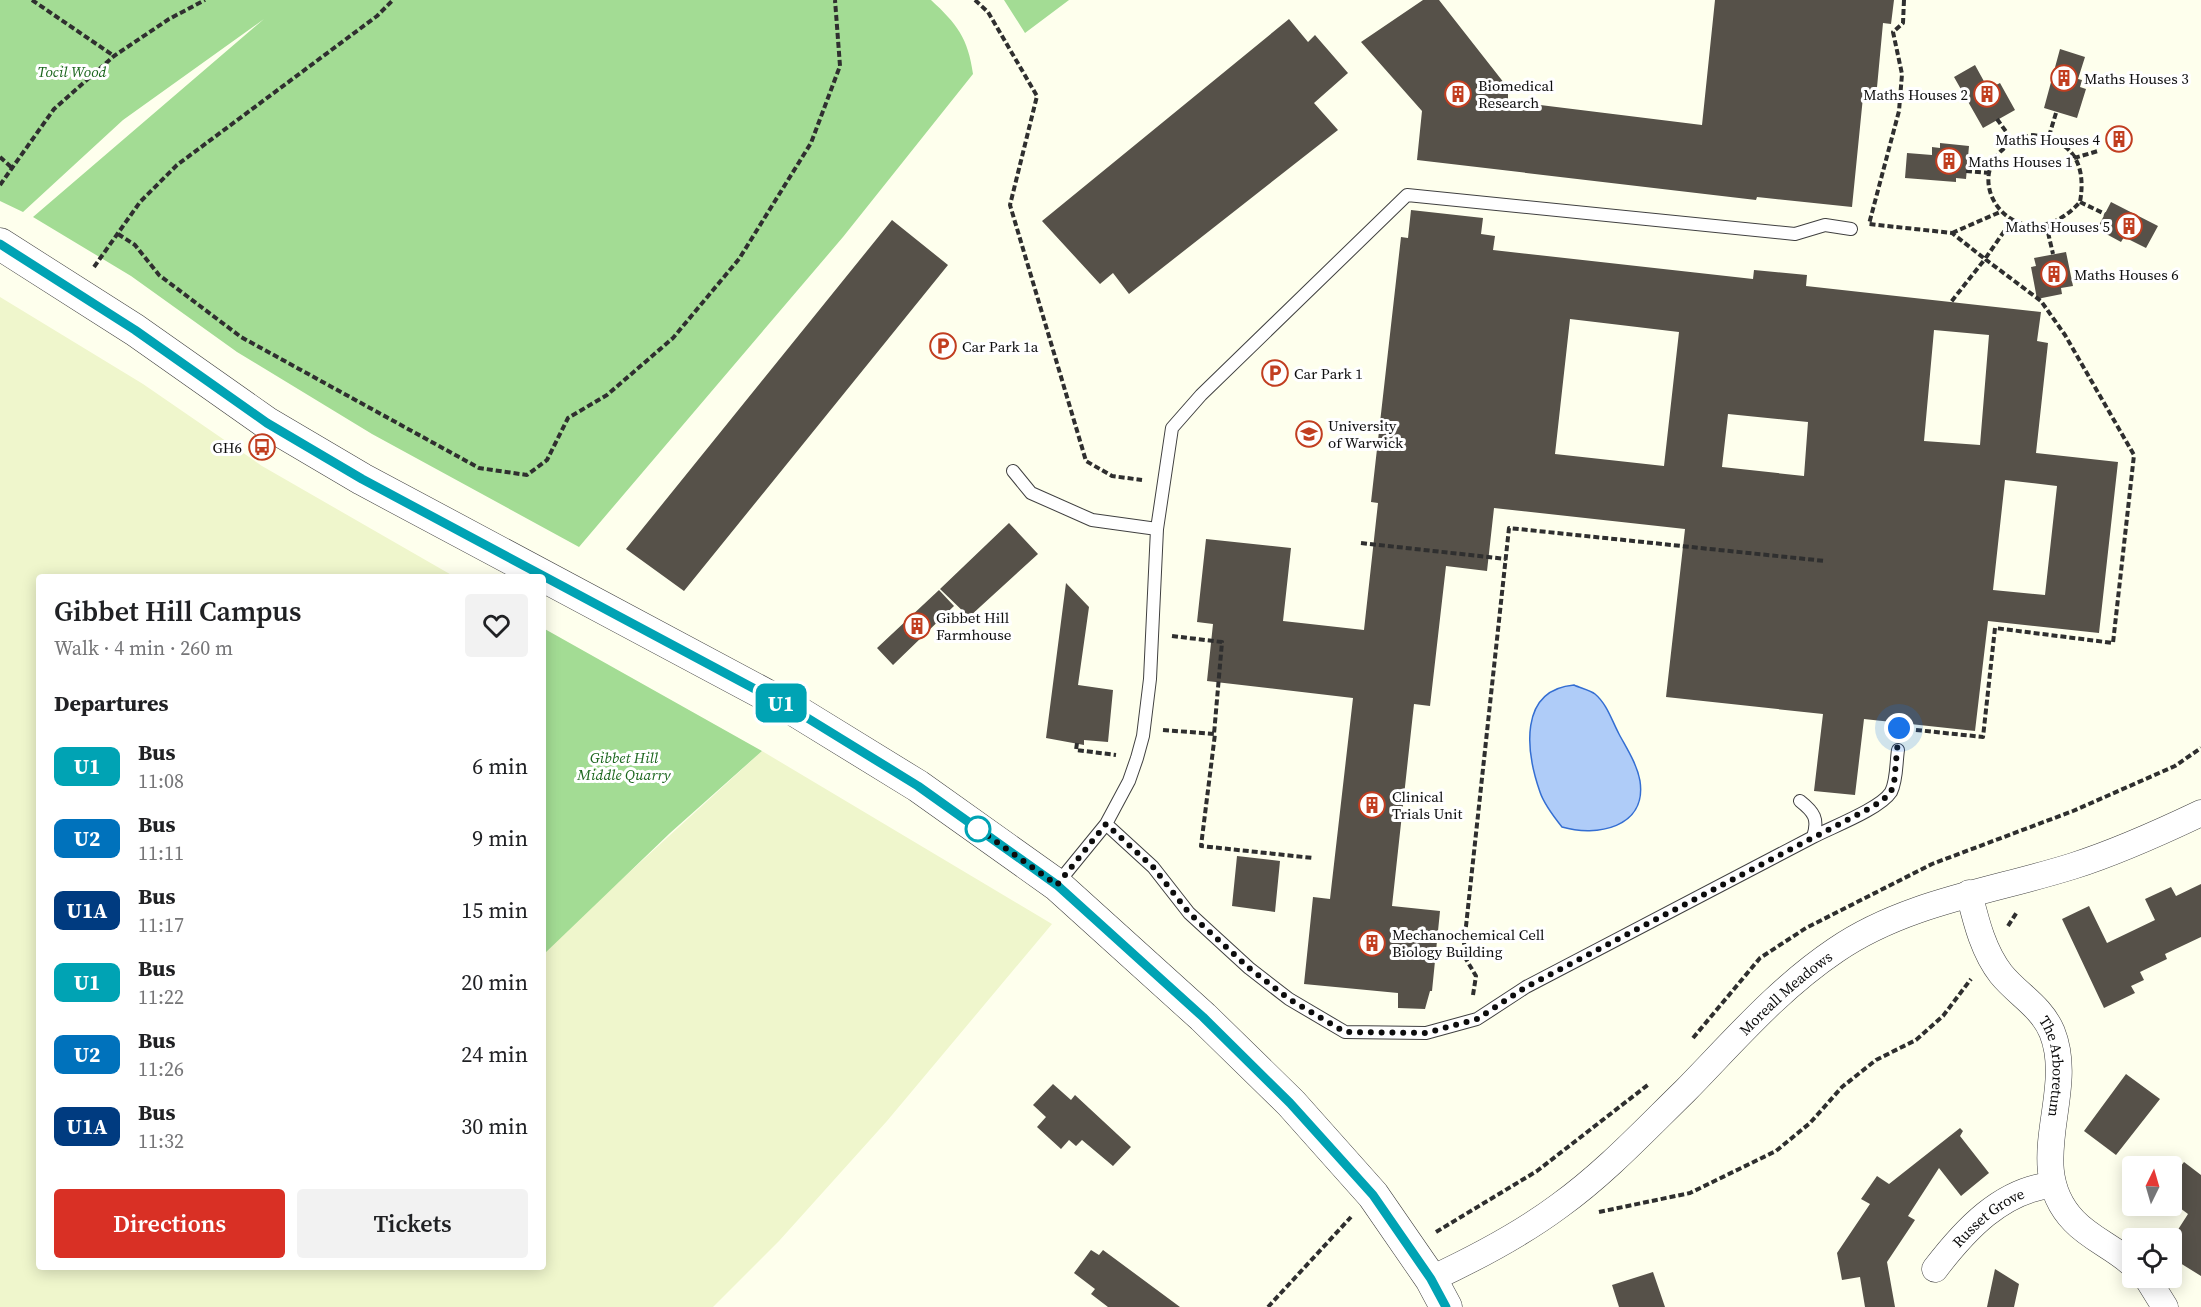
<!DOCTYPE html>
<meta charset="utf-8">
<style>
:root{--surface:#fff;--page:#f2f2f2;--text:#202124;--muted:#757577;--accent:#d93025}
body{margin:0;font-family:"Source Serif 4",serif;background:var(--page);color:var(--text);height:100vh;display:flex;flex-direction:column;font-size:22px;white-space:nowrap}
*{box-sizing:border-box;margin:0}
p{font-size:20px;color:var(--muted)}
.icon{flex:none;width:33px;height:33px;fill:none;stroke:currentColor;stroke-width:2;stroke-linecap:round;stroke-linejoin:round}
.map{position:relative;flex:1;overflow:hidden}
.details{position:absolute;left:36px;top:574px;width:510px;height:696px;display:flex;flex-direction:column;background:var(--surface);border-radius:6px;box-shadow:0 3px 15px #0003}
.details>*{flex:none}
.badge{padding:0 12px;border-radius:9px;font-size:21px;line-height:39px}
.needle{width:39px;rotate:5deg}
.controls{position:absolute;left:2122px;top:1156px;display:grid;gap:12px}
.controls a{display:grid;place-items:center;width:60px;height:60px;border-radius:6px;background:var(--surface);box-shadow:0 3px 15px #0003;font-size:30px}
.you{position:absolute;width:30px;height:30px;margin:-15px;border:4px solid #fff;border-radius:50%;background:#1a73e8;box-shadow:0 0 0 9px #1a73e833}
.map>.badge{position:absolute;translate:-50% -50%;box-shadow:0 0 0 3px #fff}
h2{padding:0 18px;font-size:22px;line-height:54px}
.round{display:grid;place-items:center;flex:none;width:63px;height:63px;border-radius:6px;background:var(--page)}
.headline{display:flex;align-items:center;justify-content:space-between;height:102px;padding:0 18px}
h1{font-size:28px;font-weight:600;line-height:45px}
.primary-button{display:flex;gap:12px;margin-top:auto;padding:12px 18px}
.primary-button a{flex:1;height:69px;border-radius:6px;background:var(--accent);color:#fff;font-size:24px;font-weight:600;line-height:69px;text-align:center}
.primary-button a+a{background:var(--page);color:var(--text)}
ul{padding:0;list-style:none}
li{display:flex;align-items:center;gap:18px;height:72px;padding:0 18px}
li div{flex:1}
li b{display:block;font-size:22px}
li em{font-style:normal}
li .badge{min-width:66px;font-weight:700;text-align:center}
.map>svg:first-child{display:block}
.farmland{fill:#eff6cc}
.forest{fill:#a3dc94}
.water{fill:#afccf8;stroke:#346ed2;stroke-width:1.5}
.building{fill:#565149;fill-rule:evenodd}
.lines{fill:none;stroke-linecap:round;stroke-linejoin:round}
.service-casing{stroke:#404040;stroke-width:14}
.minor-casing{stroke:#404040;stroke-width:27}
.tertiary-casing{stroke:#404040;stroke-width:33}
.path{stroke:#2f2f2f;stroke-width:4;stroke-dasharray:6 3;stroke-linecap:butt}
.service{stroke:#fff;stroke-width:12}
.minor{stroke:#fff;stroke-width:26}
.tertiary{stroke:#fff;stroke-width:32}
.line-casing{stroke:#fff;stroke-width:14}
.line{stroke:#00a3b4;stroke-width:9}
.walk{stroke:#0d0d0d;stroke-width:6;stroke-dasharray:0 10.8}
.stop-dot{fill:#fff;stroke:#00a3b4;stroke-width:3}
.labels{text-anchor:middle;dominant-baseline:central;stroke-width:6;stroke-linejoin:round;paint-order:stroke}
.park-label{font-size:15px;font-style:italic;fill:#1b661d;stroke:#fff}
.poi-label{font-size:15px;fill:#0d0d0d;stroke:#fff;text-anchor:start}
.street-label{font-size:15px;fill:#0d0d0d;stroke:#fff}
</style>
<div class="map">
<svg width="2201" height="1307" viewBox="0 0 2201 1307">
<rect width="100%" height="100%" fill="#feffed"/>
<path class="farmland" d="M0,297L143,384L262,466L455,577L39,578V1268H543V955L575,922L762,751L1052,924L887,1121L779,1241L713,1307H0Z"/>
<path class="forest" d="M0,0H931C957,24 968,38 973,74L843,237L579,547L372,434L237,352L131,276L33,217L264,19L123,120L23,212L0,201Z
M1004,0H1069L1025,33Z
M543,628L762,751L670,833L543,955Z"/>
<path class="water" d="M1574,685C1580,688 1590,690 1595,694C1607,704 1612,721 1619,734C1627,749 1637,764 1640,781C1647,828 1596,837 1562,827C1554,817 1544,804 1540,792C1526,752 1518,690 1574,685Z"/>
<path class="building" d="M1423,0H1439L1508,88V101L1702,125L1715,0H1894L1891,24L1883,23L1876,98L1863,97L1852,207L1757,197L1756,200L1417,160L1422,111L1361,42Z
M1289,19L1308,42L1315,35L1348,73L1314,103L1338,130L1129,294L1113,273L1100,284L1042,221Z
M2060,49L2085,57L2078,79L2082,80L2080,87L2086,89L2077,118L2044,108Z
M1975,65L1986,85L1991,81L1994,86L2000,83L2015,110L1983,128L1954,77Z
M1940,143L1969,146L1966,179L1956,178V182L1905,178L1907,153L1932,155V147L1940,148Z
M2111,202L2158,226L2146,248L2124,237L2121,242L2097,229Z
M1411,210L1483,218L1481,234L1495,236L1493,250L1753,279L1754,270L1807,275L1806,286L2041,312L2037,341L2048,343L2036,453L2118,462L2099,633L1988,621L1975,731L1864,719L1855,795L1814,791L1823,714L1666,697L1685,529L1494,508L1487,571L1446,566L1430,706L1414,704L1392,906L1440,911L1432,991H1430L1425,1009L1398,1008V993L1304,984L1313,897L1330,899L1353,698L1207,681L1213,624L1197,622L1206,539L1291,548L1283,621L1364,630L1378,503L1371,502L1401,237L1408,238ZM1570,319L1679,332L1664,466L1555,454ZM1934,330L1989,335L1980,445L1924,441ZM1728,414L1808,422L1804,476L1722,467ZM2005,480L2057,486L2045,595L1993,590Z
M892,220L948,265L684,591L626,549Z
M2066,252L2073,286L2061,288L2062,294L2037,299L2031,267L2036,266L2034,258Z
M1009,523L1038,554L969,617L940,589Z
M1066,583L1089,607L1078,685L1113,690L1108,742L1084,740V745L1046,738Z
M939,590L954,606L893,665L877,648Z
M1237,856L1280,861L1275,912L1232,906Z
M2201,884V937L2165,954L2167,959L2140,972L2144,980L2131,986L2135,993L2104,1008L2062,919L2089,906L2107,943L2155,920L2145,899L2171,887L2176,896Z
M2126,1074L2160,1099L2116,1155L2084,1131Z
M1053,1084L1071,1100L1075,1095L1131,1147L1113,1166L1082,1140L1076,1146L1069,1140L1061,1149L1037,1127L1046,1117L1033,1105Z
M1960,1128L1963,1131L1960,1136L1989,1173L1961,1196L1939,1168L1908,1216L1915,1220L1887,1262L1895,1307H1865L1860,1277L1842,1280L1837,1253L1870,1204L1861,1199L1877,1176L1889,1184Z
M2184,1162L2201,1175V1276L2172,1258V1239L2188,1214L2172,1202V1178Z
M1091,1250L1099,1255L1103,1250L1180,1307H1108L1091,1294L1095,1289L1074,1273Z
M1995,1269L2019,1284L2014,1307H1987Z
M1653,1272L1665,1307H1619L1612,1285Z"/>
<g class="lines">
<g class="service-casing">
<path id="service" d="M1013,471L1031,493L1092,520L1157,529
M1106,824L1153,867L1189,913L1249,968L1289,999L1345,1032L1426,1033L1477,1019L1526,987L1813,837C1819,819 1814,812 1800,801
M1813,837C1832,827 1880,809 1891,792C1897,780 1896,763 1898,750
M1057,884L1106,824L1129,781L1137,758L1143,736L1150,679L1157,529L1172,428L1201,395L1407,195L1795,234L1825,225L1851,229"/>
</g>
<g class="minor-casing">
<g id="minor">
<path id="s1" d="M1969,893C1976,921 1983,951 2001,974C2018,995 2041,1006 2052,1032C2077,1094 2021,1166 2074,1221C2091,1239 2115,1248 2133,1265"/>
<path id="s2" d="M1935,1269C1964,1231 2002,1189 2053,1185"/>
<path d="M2147,1278L2165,1307"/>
<path id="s3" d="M1431,1279C1476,1258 1520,1235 1559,1206C1605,1173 1645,1130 1685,1091C1733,1042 1778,989 1836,950C1906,902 1994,891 2073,866C2117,852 2159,833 2201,813"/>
</g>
</g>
<g class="tertiary-casing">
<path id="tertiary" d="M0,244L135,330L267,423L362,479L796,711L918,786L1057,885L1203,1017L1291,1103L1373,1195L1431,1279L1446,1307"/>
</g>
<path class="path" d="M32,0L114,56
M975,0L988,12L1037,96L1010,205L1086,461L1112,476L1142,480
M1904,0L1903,23L1893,32L1902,74L1899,111L1869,224L1952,233L1985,259L2012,220
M1997,119L2012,140
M2031,135C2071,138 2087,163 2080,202C2015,274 1939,161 2031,135Z
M2049,136L2056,113
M0,157L11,167
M2074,158L2098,151
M1966,171L1989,173
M0,185L54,109L114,56L169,19L205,0
M2080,202L2105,214
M2046,224L2053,254
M1952,233L2000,212
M118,234L135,245L159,275L241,337L479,468L527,475L547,460L568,418L607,395L673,338L739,259L811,143L840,66L835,0
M94,267L140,202L177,165L377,16L393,0
M1361,543L1506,559
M1172,636L1222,642L1214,734
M1907,729L1983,737L1995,628L2113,643L2134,455L2065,335L2041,301L1985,259L1951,302
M1163,730L1215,734L1201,846L1313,858
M1077,743L1076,750L1116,755
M2008,926L2017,912
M1473,995L1476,976L1463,954L1509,528L1825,561
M1693,1038L1760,958L1806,928L1932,864L2073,811L2175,766L2201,748
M1599,1212L1690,1193L1776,1151L1810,1123L1842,1087L1876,1060L1916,1040L1943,1016L1971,979
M1436,1232L1537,1171L1649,1084
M1268,1307L1351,1217"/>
<use href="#service" class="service"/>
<use href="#minor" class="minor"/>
<use href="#tertiary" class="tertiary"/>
</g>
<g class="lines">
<g class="line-casing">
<path id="line" d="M0,244L135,330L267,423L362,479L796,711L918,786L1057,885L1203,1017L1290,1103L1373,1195L1431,1279L1446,1307"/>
</g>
<use href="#line" class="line"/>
<path class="walk" d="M978,829L970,823L1057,885L1106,824L1153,867L1189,913L1249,968L1289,999L1345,1032L1426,1033L1477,1019L1526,987L1874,806L1890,794L1894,784L1899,728"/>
</g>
<defs>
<g id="building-ring" transform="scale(1.35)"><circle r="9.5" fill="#fff" stroke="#c13e20" stroke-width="1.5"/><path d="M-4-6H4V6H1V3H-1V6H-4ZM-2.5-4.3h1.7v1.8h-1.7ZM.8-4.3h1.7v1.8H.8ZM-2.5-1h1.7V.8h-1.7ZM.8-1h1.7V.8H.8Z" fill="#c13e20"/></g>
<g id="parking-ring" transform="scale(1.35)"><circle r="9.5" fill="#fff" stroke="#c13e20" stroke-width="1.5"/><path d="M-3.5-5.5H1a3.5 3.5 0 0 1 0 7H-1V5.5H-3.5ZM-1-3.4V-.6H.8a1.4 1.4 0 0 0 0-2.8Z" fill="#c13e20"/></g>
<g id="university-ring" transform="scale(1.35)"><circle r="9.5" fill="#fff" stroke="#c13e20" stroke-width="1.5"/><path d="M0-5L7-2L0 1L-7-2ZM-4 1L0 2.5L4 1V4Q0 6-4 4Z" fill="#c13e20"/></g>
<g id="bus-ring" transform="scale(1.35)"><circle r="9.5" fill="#fff" stroke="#c13e20" stroke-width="1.5"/><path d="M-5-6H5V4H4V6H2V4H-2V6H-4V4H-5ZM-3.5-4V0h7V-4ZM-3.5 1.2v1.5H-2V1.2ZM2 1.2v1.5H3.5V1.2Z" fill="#c13e20"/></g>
</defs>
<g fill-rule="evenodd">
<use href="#building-ring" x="2064" y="78"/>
<use href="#building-ring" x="1458" y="94"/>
<use href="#building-ring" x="1987" y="94"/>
<use href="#building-ring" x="2119" y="139"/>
<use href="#building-ring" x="1949" y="161"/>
<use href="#building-ring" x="2129" y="226"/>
<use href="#building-ring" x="2054" y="274"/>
<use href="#parking-ring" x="943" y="346"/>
<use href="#parking-ring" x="1275" y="373"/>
<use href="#university-ring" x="1309" y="434"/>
<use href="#bus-ring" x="262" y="447"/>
<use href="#building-ring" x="917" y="626"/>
<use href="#building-ring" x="1372" y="805"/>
<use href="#building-ring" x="1372" y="943"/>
</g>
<circle class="stop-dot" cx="978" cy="829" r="12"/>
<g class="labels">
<g class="park-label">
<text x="72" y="71">Tocil Wood</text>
<text x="624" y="757">Gibbet Hill<tspan x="624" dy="17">Middle Quarry</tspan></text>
</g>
<g class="poi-label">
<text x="2084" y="78">Maths Houses 3</text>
<text x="1478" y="85">Biomedical<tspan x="1478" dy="17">Research</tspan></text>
<text x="1968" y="94" text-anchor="end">Maths Houses 2</text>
<text x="2100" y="139" text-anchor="end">Maths Houses 4</text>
<text x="1968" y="161">Maths Houses 1</text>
<text x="2110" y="226" text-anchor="end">Maths Houses 5</text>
<text x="2074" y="274">Maths Houses 6</text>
<text x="962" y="346">Car Park 1a</text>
<text x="1294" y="373">Car Park 1</text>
<text x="1328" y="425">University<tspan x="1328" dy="17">of Warwick</tspan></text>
<text x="242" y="447" text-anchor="end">GH6</text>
<text x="936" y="617">Gibbet Hill<tspan x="936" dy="17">Farmhouse</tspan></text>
<text x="1392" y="796">Clinical<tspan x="1392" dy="17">Trials Unit</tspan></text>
<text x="1392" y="934">Mechanochemical Cell<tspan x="1392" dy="17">Biology Building</tspan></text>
</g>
<g class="street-label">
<text stroke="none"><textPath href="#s3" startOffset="459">Moreall Meadows</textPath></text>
<text stroke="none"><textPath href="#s1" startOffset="200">The Arboretum</textPath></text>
<text stroke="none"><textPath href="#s2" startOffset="75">Russet Grove</textPath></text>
</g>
</g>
</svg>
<div class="controls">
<a><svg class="needle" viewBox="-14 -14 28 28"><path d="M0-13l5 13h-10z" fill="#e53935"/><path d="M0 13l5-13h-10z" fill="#757577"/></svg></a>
<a><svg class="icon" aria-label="locate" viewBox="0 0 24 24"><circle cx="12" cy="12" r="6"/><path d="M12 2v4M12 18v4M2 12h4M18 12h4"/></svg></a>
</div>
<div class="you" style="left:1899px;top:728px"></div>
<b class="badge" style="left:781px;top:703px;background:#00a3b4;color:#fff">U1</b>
<section class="details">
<div class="headline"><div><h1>Gibbet Hill Campus</h1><p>Walk · 4 min · 260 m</p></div><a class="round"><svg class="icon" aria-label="heart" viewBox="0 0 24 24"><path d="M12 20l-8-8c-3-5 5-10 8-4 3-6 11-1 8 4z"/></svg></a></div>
<h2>Departures</h2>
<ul>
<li><span class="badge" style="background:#00a3b4;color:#fff">U1</span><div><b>Bus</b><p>11:08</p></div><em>6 min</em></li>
<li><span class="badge" style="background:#0072bc;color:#fff">U2</span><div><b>Bus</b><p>11:11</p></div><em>9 min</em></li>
<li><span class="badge" style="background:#003b80;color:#fff">U1A</span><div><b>Bus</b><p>11:17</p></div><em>15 min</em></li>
<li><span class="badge" style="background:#00a3b4;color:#fff">U1</span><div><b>Bus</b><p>11:22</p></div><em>20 min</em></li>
<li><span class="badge" style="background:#0072bc;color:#fff">U2</span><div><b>Bus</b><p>11:26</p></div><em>24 min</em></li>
<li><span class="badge" style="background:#003b80;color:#fff">U1A</span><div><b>Bus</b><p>11:32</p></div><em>30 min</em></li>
</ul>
<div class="primary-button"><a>Directions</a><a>Tickets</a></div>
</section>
</div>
